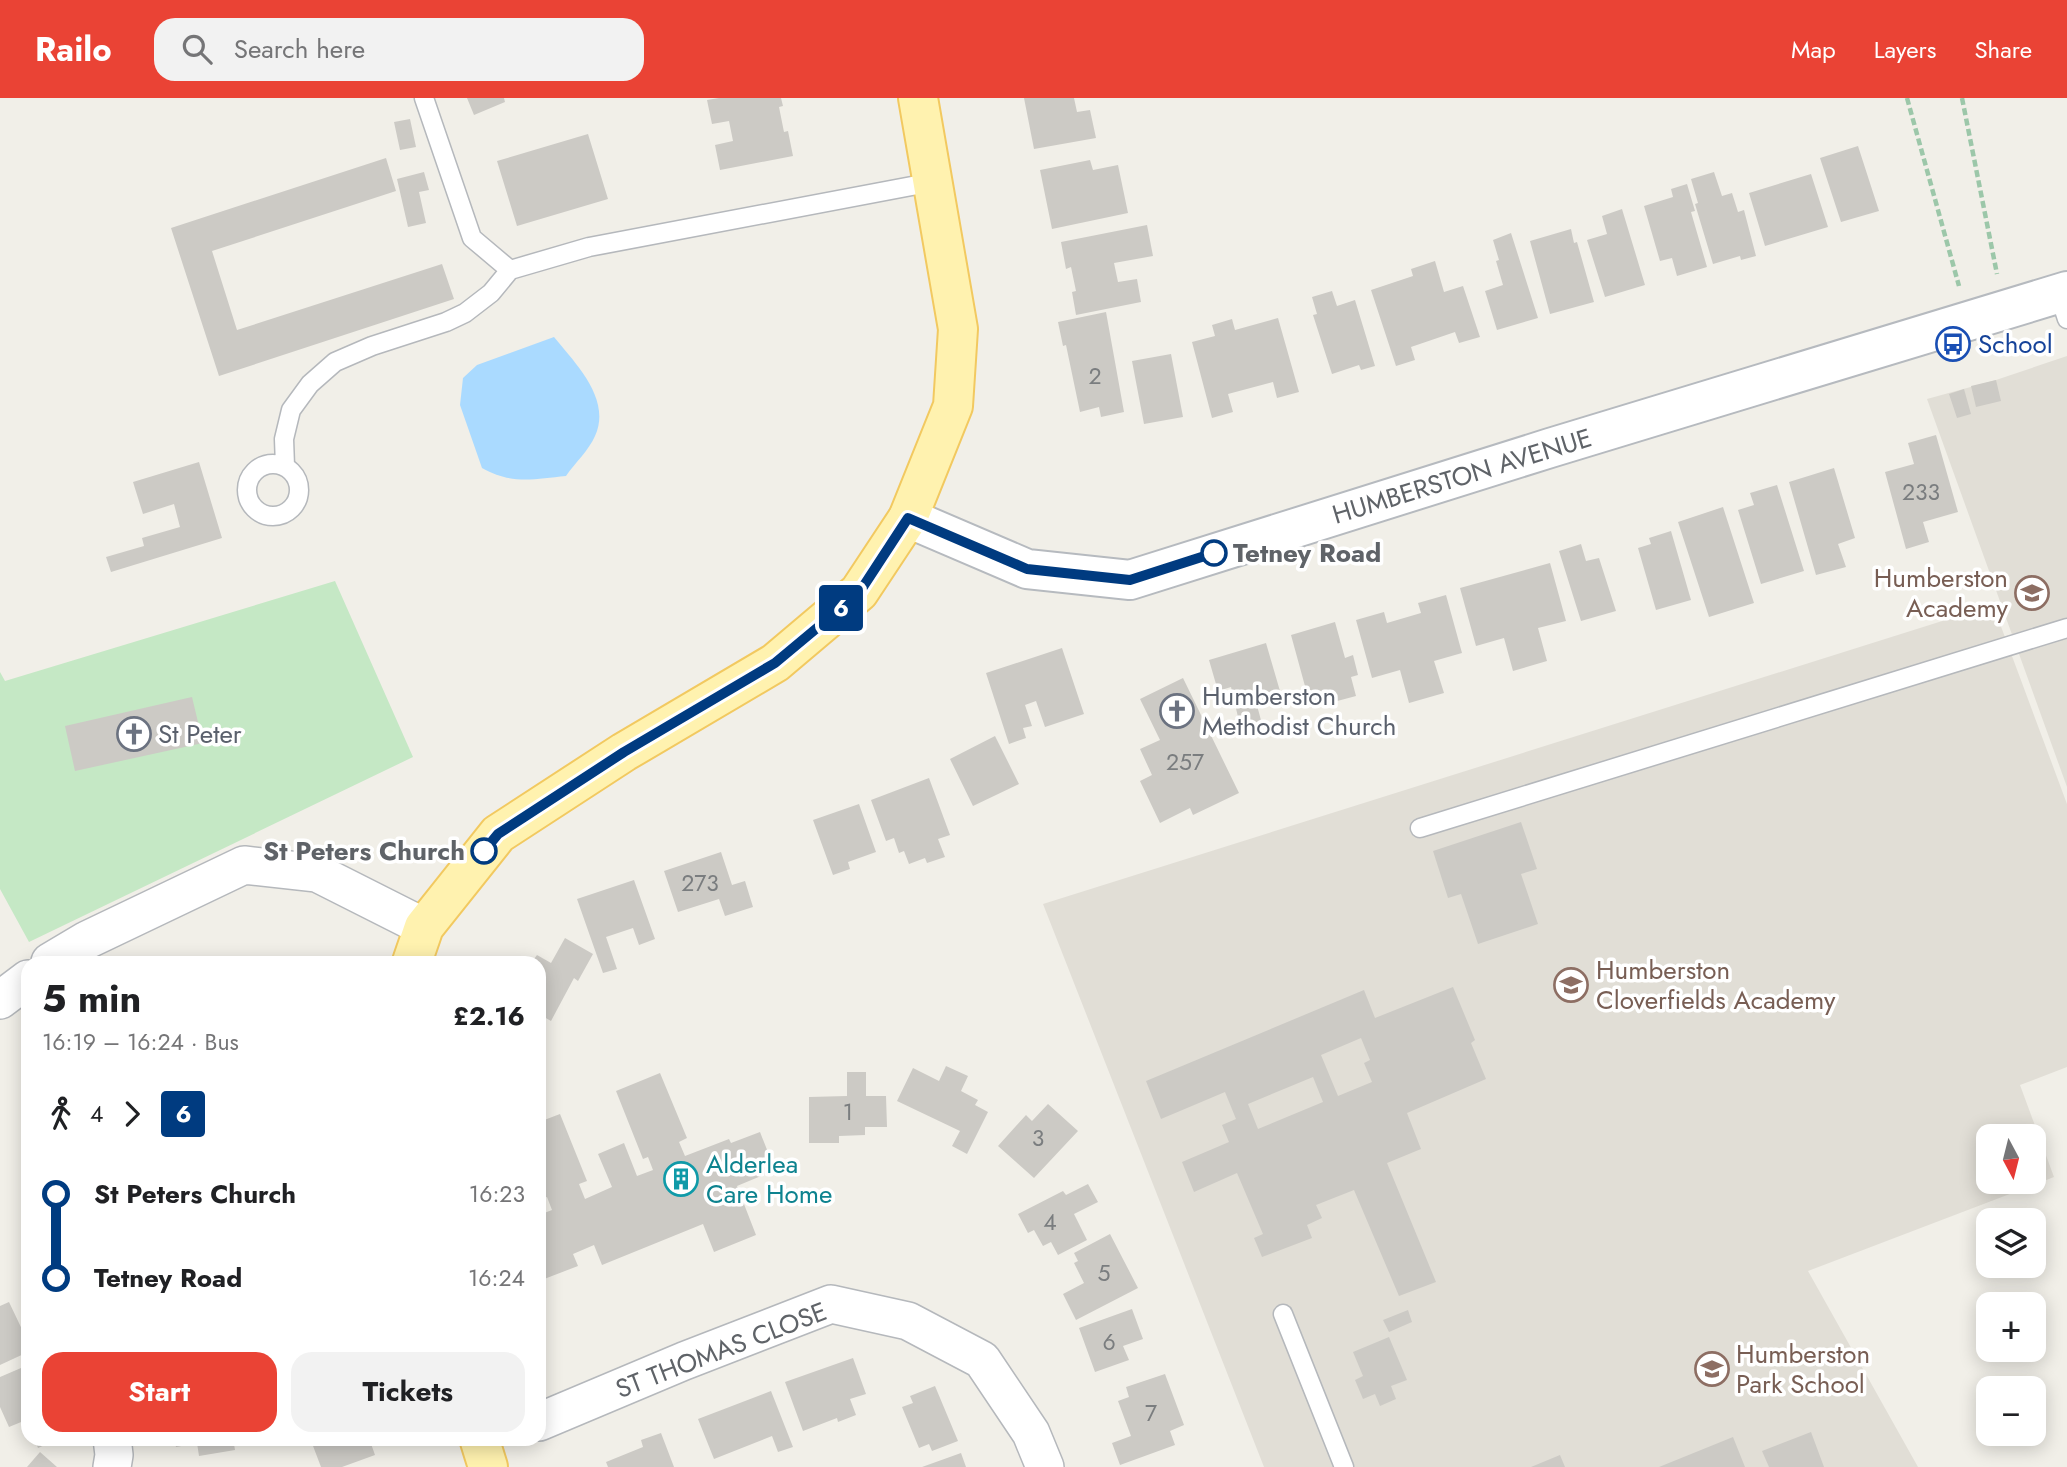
<!DOCTYPE html>
<meta charset="utf-8">
<style>
:root{--surface:#fff;--page:#f2f2f2;--text:#202124;--muted:#757577;--accent:#ea4335}
body{margin:0;font-family:Jost,sans-serif;background:var(--page);color:var(--text);height:100vh;display:flex;flex-direction:column;font-size:26px;white-space:nowrap}
*{box-sizing:border-box;margin:0}
p{font-size:23px;color:var(--muted)}
.icon{flex:none;width:38px;height:38px;fill:none;stroke:currentColor;stroke-width:2;stroke-linecap:round;stroke-linejoin:round}
.map{position:relative;flex:1;overflow:hidden}
.sheet{position:absolute;left:21px;top:858px;width:525px;height:490px;display:flex;flex-direction:column;background:var(--surface);border-radius:21px;box-shadow:0 4px 18px #0003}
.sheet>*{flex:none}
.badge{padding:0 14px;border-radius:5px;font-size:24px;line-height:46px}
.needle{width:46px;rotate:173deg}
.controls{position:absolute;left:1976px;top:1026px;display:grid;gap:14px}
.controls a{display:grid;place-items:center;width:70px;height:70px;border-radius:14px;background:var(--surface);box-shadow:0 4px 18px #0003;font-size:35px}
.map>.badge{position:absolute;translate:-50% -50%;box-shadow:0 0 0 4px #fff}
.legs{display:flex;align-items:center;gap:10px;height:77px;padding:0 21px;font-size:23px}
.legs p{margin-inline-start:auto}
.head{display:flex;align-items:center;justify-content:space-between;height:119px;padding:0 21px}
h1{font-size:38px;font-weight:700;line-height:52px}
.button{display:flex;gap:14px;margin-top:auto;padding:14px 21px}
.button a{flex:1;height:80px;border-radius:21px;background:var(--accent);color:#fff;font-size:28px;font-weight:700;line-height:80px;text-align:center}
.button a+a{background:var(--page);color:var(--text)}
ul{padding:0 21px;list-style:none}
li{display:flex;align-items:center;gap:24px;height:84px;font-size:26px}
li i{display:grid;place-items:center;width:10px;height:100%;margin:0 9px;background:currentColor}
li i::after{content:'';width:18px;height:18px;margin:-9px;border:5px solid;border-radius:50%;background:var(--surface)}
li p{margin-inline-start:auto}
li:first-child i{background:linear-gradient(#0000 50%,currentColor 0)}
li:last-child i{background:linear-gradient(currentColor 50%,#0000 0)}
header{display:flex;align-items:center;gap:42px;box-sizing:border-box;height:98px;padding:0 35px;background:var(--accent);color:#fff}
header strong{font-size:33px}
nav{display:flex;gap:38px;margin-inline-start:auto;font-size:24px}
.search{width:490px;height:63px;background:var(--page);display:flex;align-items:center;gap:18px;box-sizing:border-box;padding:0 24px;border-radius:21px;color:var(--muted);font-size:26px}
.map>svg:first-child{display:block}
.education{fill:#e1ded6;fill-rule:evenodd}
.green{fill:#c5e8c5}
.water{fill:#aadaff}
.building{fill:#cccac5;fill-rule:evenodd}
.lines{fill:none;stroke-linecap:round;stroke-linejoin:round}
.lane-casing{stroke:#b5b8bc;stroke-width:21}
.street-casing{stroke:#b5b8bc;stroke-width:40}
.secondary-casing{stroke:#b6babf;stroke-width:42}
.primary-casing{stroke:#f2c960;stroke-width:42}
.path{stroke:#9cc7a9;stroke-width:4.5;stroke-dasharray:7 3.5;stroke-linecap:butt}
.lane{stroke:#fff;stroke-width:18}
.street{stroke:#fff;stroke-width:37}
.secondary{stroke:#fff;stroke-width:38}
.primary{stroke:#fff2af;stroke-width:38}
.line-1-casing{stroke:#fff;stroke-width:16}
.line-1{stroke:#003b80;stroke-width:10}
.stop-1-dot{fill:#fff;stroke:#003b80;stroke-width:3.5}
.labels{text-anchor:middle;dominant-baseline:central;stroke-width:7;stroke-linejoin:round;paint-order:stroke}
.number-label{font-size:23px;fill:#7a7d7f}
.transit-label{font-size:26px;fill:#164399;stroke:#fff;text-anchor:start}
.street-label{font-size:26px;fill:#5f6368;stroke:#fff}
.stop-label{font-size:26px;font-weight:bold;fill:#5f6368;stroke:#fff;text-anchor:start}
.education-label{font-size:26px;fill:#785e54;stroke:#fff;text-anchor:start}
.worship-label{font-size:26px;fill:#5b616d;stroke:#fff;text-anchor:start}
.culture-label{font-size:26px;fill:#0d838f;stroke:#fff;text-anchor:start}
</style>
<header>
<strong>Railo</strong>
<div class="search"><svg class="icon" aria-label="search" viewBox="0 0 24 24"><circle cx="10" cy="10" r="6"/><path d="M15 15l6 6"/></svg>Search here</div>
<nav><a>Map</a><a>Layers</a><a>Share</a></nav>
</header>
<div class="map">
<svg width="2067" height="1369" viewBox="0 0 2067 1369">
<rect width="100%" height="100%" fill="#f1efe8"/>
<path class="education" d="M2067,258V689L1927,301L1996,282Z
M1993,507L2067,706V969L2020,987L2054,1079L1808,1173L1918,1369H1264L1043,806ZM1988,1038H2034V1083H1988Z"/>
<path class="green" d="M335,483L413,659L29,844L0,791V574L5,583Z"/>
<path class="water" d="M554,239C575,265 612,301 595,338C589,352 575,365 566,378C534,381 512,387 482,370L460,307L463,280L477,267Z"/>
<path class="building" d="M467,0H504L505,4L474,17Z
M719,0H781L783,8L779,9L784,34L788,33L793,58L720,72L715,47L733,43L729,23L712,26L707,2Z
M1024,0H1074L1077,14L1090,12L1096,40L1034,51Z
M410,21L416,49L400,52L394,24Z
M588,36L608,101L517,128L497,63Z
M1858,48L1879,113L1841,124L1820,60Z
M386,60L396,93L212,153L237,232L442,166L454,201L219,278L171,130Z
M1090,62L1093,72L1118,67L1128,115L1052,131L1040,72Z
M424,74L429,92L419,94L426,125L408,129L397,81Z
M1714,74L1722,98L1732,95L1738,114L1744,112L1756,158L1741,162L1740,158L1713,166L1695,106L1698,105L1691,81Z
M1811,76L1828,129L1765,148L1749,95Z
M1687,86L1695,113L1691,114L1707,169L1677,178L1672,160L1660,163L1644,108L1673,99L1671,91Z
M1622,111L1645,187L1605,199L1587,142L1607,136L1602,118Z
M1147,127L1153,158L1114,165L1118,184L1137,181L1141,204L1076,217L1072,194L1076,193L1071,169L1066,171L1061,144Z
M1571,131L1574,145L1577,144L1594,204L1550,216L1530,143Z
M1511,135L1538,220L1497,232L1485,193L1503,187L1496,163L1499,162L1493,142Z
M1435,163L1444,194L1463,188L1480,239L1459,245L1455,234L1411,249L1415,262L1396,268L1371,192L1413,178L1411,171Z
M1332,193L1337,208L1355,202L1375,268L1361,272L1359,267L1332,276L1313,217L1317,216L1312,199Z
M1106,214L1124,314L1101,319L1099,309L1080,314L1066,247L1063,248L1058,224Z
M1278,220L1299,294L1277,300L1273,284L1228,296L1233,314L1212,320L1192,244L1215,238L1212,227L1232,221L1235,232Z
M1171,256L1183,319L1144,326L1132,263Z
M1996,282L2001,303L1976,309L1971,288Z
M1964,291L1971,316L1957,320L1949,296Z
M1936,337L1958,414L1923,424L1929,444L1906,451L1885,374L1914,366L1908,345Z
M199,364L222,440L111,474L106,459L144,448L142,440L180,429L174,406L143,416L133,384Z
M1834,370L1855,440L1838,446L1846,469L1816,477L1789,384Z
M1777,387L1804,473L1761,486L1738,412L1754,407L1750,395Z
M1723,409L1754,505L1709,519L1678,424Z
M1671,433L1691,502L1656,512L1638,450L1651,446L1649,440Z
M1581,446L1586,463L1599,460L1616,513L1581,523L1559,453Z
M1550,465L1566,523L1538,530L1547,563L1513,573L1504,540L1476,548L1460,490Z
M1446,497L1462,555L1434,563L1444,595L1409,605L1400,572L1372,580L1356,522L1384,514L1387,525L1421,515L1418,505Z
M1335,524L1345,560L1353,557L1358,577L1351,579L1356,598L1311,610L1291,537Z
M1266,545L1282,600L1261,606L1259,599L1255,600L1262,626L1241,632L1231,589L1218,593L1209,562Z
M1062,550L1084,616L1045,629L1036,603L1025,607L1032,628L1023,630L1026,640L1009,646L986,575Z
M1183,580L1239,695L1193,717L1190,710L1160,725L1140,683L1152,677L1140,651L1160,642L1140,601Z
M192,599L203,645L75,673L65,628Z
M995,638L1019,686L973,708L950,661Z
M929,680L950,737L938,741L945,759L927,765L925,760L909,766L904,753L899,755L894,740L886,743L871,702Z
M859,706L876,754L848,764L850,771L833,777L813,722Z
M1521,724L1537,771L1521,776L1538,826L1478,846L1461,796L1448,800L1433,753Z
M721,754L732,787L745,783L753,809L725,818L719,801L678,814L664,773Z
M634,782L655,841L639,847L633,830L606,839L617,871L603,875L577,801Z
M565,840L593,856L578,883L574,880L551,923L539,916V864H532L537,857L551,865Z
M1453,889L1475,942L1471,945L1486,981L1407,1015L1421,1051L1387,1065L1436,1184L1399,1198L1354,1092L1316,1107L1322,1120L1307,1127L1312,1140L1262,1159L1254,1140L1263,1136L1237,1075L1194,1094L1182,1064L1229,1044L1222,1027L1236,1021L1225,994L1161,1021L1146,983L1364,892L1375,920ZM1361,940L1370,962L1364,965L1372,984L1338,998L1321,957ZM1313,979L1323,1004L1258,1031L1248,1006Z
M946,968L968,978L961,993L978,1002L975,1007L988,1014L967,1056L952,1048L960,1033L897,1003L913,970L939,983Z
M847,974H866V998H886L887,1029H865V1037L839,1038V1045H809V999L847,998Z
M660,975L687,1040L679,1044L685,1058L729,1041L731,1045L760,1034L775,1072L737,1088L756,1137L714,1154L703,1126L602,1167L594,1147L573,1156L578,1168L539,1183V1117L552,1112L547,1099L541,1101L539,1095V1024L560,1016L587,1083L579,1086L585,1101L612,1089L598,1056L624,1045L637,1078L653,1072L648,1059L643,1061L616,993Z
M1048,1006L1078,1033L1034,1080L998,1048L1026,1017L1032,1023Z
M1088,1086L1098,1104L1074,1116L1087,1142L1058,1157L1051,1144L1043,1148L1034,1132L1028,1135L1018,1116L1063,1093L1066,1097Z
M1110,1136L1138,1190L1076,1222L1063,1196L1084,1185L1074,1165L1078,1163L1074,1155Z
M9,1204L28,1244V1254L0,1267V1208Z
M1132,1211L1143,1241L1123,1248L1129,1262L1095,1274L1079,1230Z
M1408,1212L1412,1224L1389,1234L1383,1222Z
M1389,1239L1407,1282L1391,1288L1396,1301L1380,1308L1375,1296L1363,1301L1355,1282L1363,1278L1353,1254Z
M853,1260L866,1296L850,1301L856,1317L838,1324L837,1320L803,1333L785,1284Z
M28,1267V1327L26,1322L9,1329L0,1309V1279Z
M1165,1276L1184,1327L1170,1333L1175,1347L1120,1367L1112,1345L1131,1338L1118,1303L1129,1299L1126,1289Z
M935,1288L958,1343L932,1353L929,1346L919,1350L902,1309L913,1305L910,1298Z
M771,1293L793,1349L778,1354L772,1338L714,1361L698,1321Z
M1811,1334L1824,1369H1769L1762,1353Z
M661,1335L674,1369H608L606,1364L643,1349L641,1342Z
M1733,1339L1745,1369H1659Z
M34,1340H61L38,1350Z
M174,1340H233L235,1352L199,1358L197,1345L176,1349Z
M310,1340H369L375,1357L342,1369H321Z
M40,1354L57,1369H27Z
M961,1355L966,1369H922Z
M1560,1357L1565,1369H1531Z"/>
<g class="lines">
<g class="lane-casing">
<path id="lane" d="M424,0L472,140L510,172
M2059,196L2067,221
M247 392a26 26 0 1 1 52 0a26 26 0 1 1-52 0Z
M285,368L284,341L291,312L310,286L335,264L372,248L446,224L465,215L491,195L510,172L589,149L933,84
M1420,730L2067,530
M1283,1216L1344,1369"/>
</g>
<g class="street-casing">
<path id="street" d="M50,864L87,842L244,767L317,775L424,829
M0,902L28,881
M539,1324L684,1263L831,1206L908,1223L982,1262L1031,1335L1045,1369
M112,1340L114,1357L112,1369"/>
</g>
<g class="secondary-casing">
<path id="secondary" d="M908,420L1027,471L1130,482L1550,350L2067,193"/>
</g>
<g class="primary-casing">
<path id="primary" d="M412,864L424,829L498,736L624,654L775,565L859,494L908,420L953,308L958,231L918,0
M479,1340L488,1369"/>
</g>
<path class="path" d="M1907,0L1959,188
M1962,0L1997,176"/>
<use href="#lane" class="lane"/>
<use href="#street" class="street"/>
<use href="#secondary" class="secondary"/>
<use href="#primary" class="primary"/>
</g>
<g class="lines">
<g class="line-1-casing">
<path id="line-1" d="M484,753L498,736L624,654L775,565L859,495L908,420L1027,471L1130,482L1214,455"/>
</g>
<use href="#line-1" class="line-1"/>
</g>
<defs>
<g id="bus-ring" transform="scale(1.75)"><circle r="9.5" fill="#fff" stroke="#1a4fb4" stroke-width="1.5"/><path d="M-5-6H5V4H4V6H2V4H-2V6H-4V4H-5ZM-3.5-4V0h7V-4ZM-3.5 1.2v1.5H-2V1.2ZM2 1.2v1.5H3.5V1.2Z" fill="#1a4fb4"/></g>
<g id="school-ring" transform="scale(1.75)"><circle r="9.5" fill="#fff" stroke="#8d6e63" stroke-width="1.5"/><path d="M0-5L7-2L0 1L-7-2ZM-4 1L0 2.5L4 1V4Q0 6-4 4Z" fill="#8d6e63"/></g>
<g id="church-ring" transform="scale(1.75)"><circle r="9.5" fill="#fff" stroke="#6b7280" stroke-width="1.5"/><path d="M-1.2-6h2.4v3.5h3.3v2.4h-3.3V6h-2.4V-.1h-3.3v-2.4h3.3Z" fill="#6b7280"/></g>
<g id="building-ring" transform="scale(1.75)"><circle r="9.5" fill="#fff" stroke="#0f9aa8" stroke-width="1.5"/><path d="M-4-6H4V6H1V3H-1V6H-4ZM-2.5-4.3h1.7v1.8h-1.7ZM.8-4.3h1.7v1.8H.8ZM-2.5-1h1.7V.8h-1.7ZM.8-1h1.7V.8H.8Z" fill="#0f9aa8"/></g>
</defs>
<g fill-rule="evenodd">
<use href="#bus-ring" x="1953" y="246"/>
<use href="#school-ring" x="2032" y="495"/>
<use href="#church-ring" x="1177" y="613"/>
<use href="#church-ring" x="134" y="636"/>
<use href="#school-ring" x="1571" y="887"/>
<use href="#building-ring" x="681" y="1081"/>
<use href="#school-ring" x="1712" y="1271"/>
</g>
<g class="stop-1-dot">
<circle cx="1214" cy="455" r="12"/>
<circle cx="484" cy="753" r="12"/>
</g>
<g class="labels">
<g class="number-label">
<text x="1095" y="278">2</text>
<text x="1921" y="394">233</text>
<text x="1185" y="664">257</text>
<text x="700" y="785">273</text>
<text x="848" y="1014">1</text>
<text x="1038" y="1040">3</text>
<text x="1050" y="1124">4</text>
<text x="1104" y="1175">5</text>
<text x="1109" y="1244">6</text>
<text x="1151" y="1315">7</text>
</g>
<g class="transit-label">
<text x="1978" y="246">School</text>
</g>
<g class="street-label">
<text transform="translate(1462 378) rotate(-17)">HUMBERSTON AVENUE</text>
<text transform="translate(721 1252) rotate(-21)">ST THOMAS CLOSE</text>
</g>
<g class="stop-label">
<text x="1233" y="455">Tetney Road</text>
<text x="465" y="753" text-anchor="end">St Peters Church</text>
</g>
<g class="education-label">
<text x="2008" y="480" text-anchor="end">Humberston<tspan x="2008" dy="30">Academy</tspan></text>
<text x="1596" y="872">Humberston<tspan x="1596" dy="30">Cloverfields Academy</tspan></text>
<text x="1736" y="1256">Humberston<tspan x="1736" dy="30">Park School</tspan></text>
</g>
<g class="worship-label">
<text x="1202" y="598">Humberston<tspan x="1202" dy="30">Methodist Church</tspan></text>
<text x="158" y="636">St Peter</text>
</g>
<g class="culture-label">
<text x="706" y="1066">Alderlea<tspan x="706" dy="30">Care Home</tspan></text>
</g>
</g>
</svg>
<div class="controls">
<a><svg class="needle" viewBox="-14 -14 28 28"><path d="M0-13l5 13h-10z" fill="#e53935"/><path d="M0 13l5-13h-10z" fill="#757577"/></svg></a>
<a><svg class="icon" aria-label="layers" viewBox="0 0 24 24"><path d="M12 4l9 5-9 5-9-5zM3 14l9 5 9-5"/></svg></a>
<a>+</a>
<a>−</a>
</div>
<b class="badge" style="left:841px;top:510px;background:#003b80;color:#fff">6</b>
<section class="sheet">
<div class="head"><div><h1>5 min</h1><p>16:19 – 16:24 · Bus</p></div><b>£2.16</b></div>
<div class="legs"><svg class="icon" aria-label="walk" viewBox="0 0 24 24"><circle cx="13" cy="4" r="2"/><path d="M13 8l-2 6 4 7M11 14l-3 7M7 12l3-4h3l4 4"/></svg>4<svg class="icon" aria-label="forward" viewBox="0 0 24 24"><path d="M9 5l7 7-7 7"/></svg><b class="badge" style="background:#003b80;color:#fff">6</b></div>
<ul>
<li><i style="color:#003b80"></i><b>St Peters Church</b><p>16:23</p></li>
<li><i style="color:#003b80"></i><b>Tetney Road</b><p>16:24</p></li>
</ul>
<div class="button"><a>Start</a><a>Tickets</a></div>
</section>
</div>
